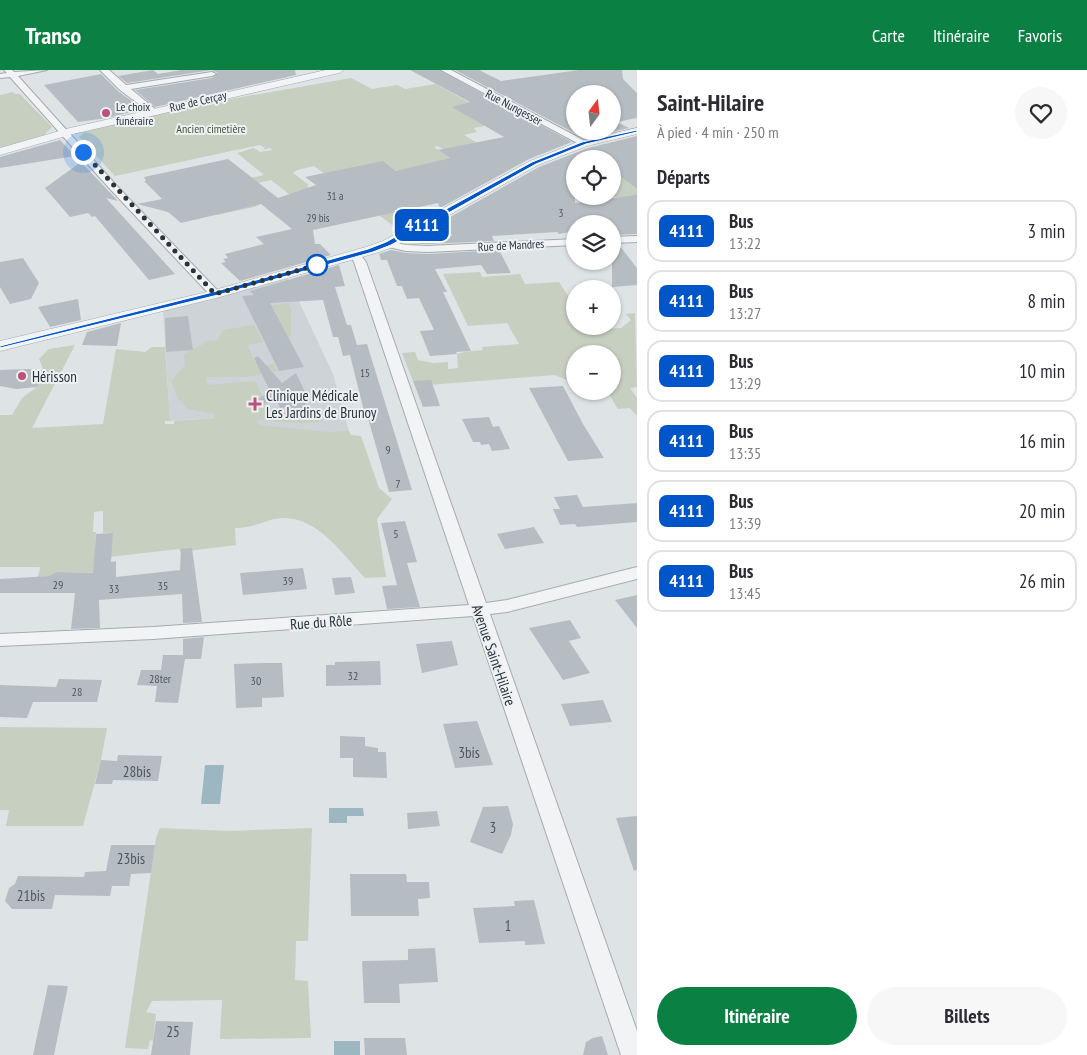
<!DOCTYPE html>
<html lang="fr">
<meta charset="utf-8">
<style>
:root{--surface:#fff;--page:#f7f7f7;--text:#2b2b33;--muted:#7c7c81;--line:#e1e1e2;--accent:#0b8043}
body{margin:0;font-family:"PT Sans Narrow",sans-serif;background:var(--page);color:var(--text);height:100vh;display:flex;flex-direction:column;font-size:19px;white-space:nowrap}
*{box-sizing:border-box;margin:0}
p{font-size:16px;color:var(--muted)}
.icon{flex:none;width:28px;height:28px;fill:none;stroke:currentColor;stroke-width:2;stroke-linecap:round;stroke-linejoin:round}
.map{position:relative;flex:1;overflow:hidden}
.sheet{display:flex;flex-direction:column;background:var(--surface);width:450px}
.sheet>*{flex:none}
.badge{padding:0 10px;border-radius:8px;font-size:18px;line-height:32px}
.needle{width:32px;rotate:15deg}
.buttons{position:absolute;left:566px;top:15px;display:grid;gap:10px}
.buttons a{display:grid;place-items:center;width:55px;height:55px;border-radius:50%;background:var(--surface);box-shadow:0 1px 4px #0004;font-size:25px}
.you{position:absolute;width:25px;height:25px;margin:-12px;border:4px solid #fff;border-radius:50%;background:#1a73e8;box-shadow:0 0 0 8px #1a73e833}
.map>.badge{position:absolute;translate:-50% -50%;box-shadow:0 0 0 2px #fff}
h2{padding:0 20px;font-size:19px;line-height:45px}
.round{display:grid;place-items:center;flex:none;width:52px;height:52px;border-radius:26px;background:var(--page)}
.headline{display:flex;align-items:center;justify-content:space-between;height:85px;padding:0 20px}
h1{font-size:24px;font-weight:700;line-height:38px}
.button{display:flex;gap:10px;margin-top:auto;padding:10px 20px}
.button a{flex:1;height:58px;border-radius:30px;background:var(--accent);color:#fff;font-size:20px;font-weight:700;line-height:58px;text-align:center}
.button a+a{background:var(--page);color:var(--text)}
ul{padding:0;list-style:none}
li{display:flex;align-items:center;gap:15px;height:62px;margin:0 10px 8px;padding:0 10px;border:2px solid var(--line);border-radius:15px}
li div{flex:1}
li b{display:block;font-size:19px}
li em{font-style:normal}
li .badge{min-width:55px;font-weight:700;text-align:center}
header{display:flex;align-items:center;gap:30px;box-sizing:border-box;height:70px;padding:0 25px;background:var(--accent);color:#fff}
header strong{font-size:24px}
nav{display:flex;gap:28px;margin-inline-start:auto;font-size:18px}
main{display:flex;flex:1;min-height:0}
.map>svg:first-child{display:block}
.built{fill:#cdd3d7}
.green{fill:#c7cfc1}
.water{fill:#9db7c2}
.building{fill:#b6bdc2;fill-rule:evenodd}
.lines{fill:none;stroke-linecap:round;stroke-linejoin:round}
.minor-casing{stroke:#a4abaf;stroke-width:2}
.tertiary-casing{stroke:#a4abaf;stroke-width:1}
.minor{fill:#f1f3f5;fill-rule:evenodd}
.tertiary{fill:#f1f3f5;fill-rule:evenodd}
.line{fill:#0055c8;stroke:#fff}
.walk{stroke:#29333b;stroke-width:5;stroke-dasharray:0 9}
.poi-dot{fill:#bd5178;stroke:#eef1f4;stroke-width:2}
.stop-dot{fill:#fff;stroke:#0055c8;stroke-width:2.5}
.labels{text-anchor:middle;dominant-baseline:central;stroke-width:4;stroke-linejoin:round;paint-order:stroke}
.far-number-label{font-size:11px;fill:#4c565d}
.far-street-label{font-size:12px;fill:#29333b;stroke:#eef1f4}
.far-poi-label{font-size:12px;fill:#29333b;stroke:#eef1f4;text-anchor:start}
.far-park-label{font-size:12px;fill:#445538;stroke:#eef1f4}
.number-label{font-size:12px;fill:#4c565d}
.poi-label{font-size:15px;fill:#29333b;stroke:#eef1f4;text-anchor:start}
.street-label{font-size:15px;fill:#29333b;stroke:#eef1f4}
.near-number-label{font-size:15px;fill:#4c565d}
</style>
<header>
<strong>Transo</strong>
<nav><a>Carte</a><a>Itinéraire</a><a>Favoris</a></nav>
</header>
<main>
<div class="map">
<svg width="637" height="985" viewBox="0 0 637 985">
<rect width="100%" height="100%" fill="#dee3e6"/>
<path class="built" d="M288,208L333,304L350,365L373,432L223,347L170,351L163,240Z"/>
<path class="green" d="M351,8L372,19L397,15L405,19L436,14L504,52L474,58L477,62L464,65L495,84L448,82L438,76L434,77L451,89L410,110L383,92L393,135L416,151L400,161L314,96L297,100L293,103L309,115L307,116L310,120L294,128L271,110L258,113L259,135L254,137L217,145L190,121L264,105L237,83L254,78L260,82L272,80L270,78L263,80L265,78L260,75L115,106L79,67L88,59L221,28L225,30Z
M13,22L15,24H20L52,57L44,65L0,78V25Z
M613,100L637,119V149L622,128L609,126H612Z
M480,202L482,207L520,204L525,214L559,212L575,236V256H603L605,259L621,258L631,250L626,244L635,243L637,317L630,318L637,328V346L630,338L618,339L607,321H612V284H575V311H569L555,305L428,315L413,311L402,283L415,282L418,290L433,293L448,292V299L458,298L457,284L464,282L483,280L482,277L519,274L507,253L468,256L443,204Z
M289,233L291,239V265L289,268L267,236Z
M254,255L263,272L247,275L257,296L274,294L277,301L247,307H206L208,315L255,311L269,340L280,338L286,342L287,348L293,351L299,350L301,347L298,343L308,342L320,352L299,353L256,350L259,355L327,362L349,361L351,365L361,366L379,418L392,429L377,449L386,507L365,508C343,485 319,448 284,448C268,448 253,459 235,458L236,475L180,482L179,479L109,487L113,463H103V441L94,442L93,462H96L95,475L102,503L56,502L51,506L38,507L40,497H0V345H12L22,328L37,317L44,301L39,289L49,279L75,275L32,358L103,354L116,279L145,282L152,277H165L170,351H165V354H174V351L214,348L215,344L187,339L178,328L171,311L185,295L184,284L205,273L204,271L217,270L223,260Z
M0,657L107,658L101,690L83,756H6L9,740H0Z
M160,758L229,761L312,758L308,871H296L295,910L308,911L311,968L220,969L222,930L152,931L146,942L156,944L153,971L150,970L148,979L125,978L156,768Z"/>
<path class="water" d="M205,695H224L220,734H201Z
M329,738H363L364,746H347V753H329Z
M334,971H360V985H334Z"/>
<path class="building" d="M153,0L158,4L181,0H295L296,5L155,37L135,20L212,8L218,3L212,0L127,13L118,6Z
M410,0H439L572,72L529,89L440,138L438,133L313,160L315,174H320L331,185L240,211L221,193L226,192L223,189L228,188L225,184L264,174L256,167L292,159L261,134L181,153L168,142L137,134L162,129L144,111H146L144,107L228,89L278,128L316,115L305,107L383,91L396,101L450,88L438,80L504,67L452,37L470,32Z
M455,0H479L501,11L579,0H622L623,9L637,23V48L617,52L629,58L584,68ZM575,24H612V61H575Z
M101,4L119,22L143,39L107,48L78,52L44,15Z
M637,66V119L612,100V89H575V133L637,125V164L612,165V154H575V161L559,164L557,162L492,166L494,171L428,174L404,173L413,168L452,166L445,150L539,97L588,78Z
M60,70L75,86L0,98V87Z
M81,92L118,131L106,128L175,204L149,210L95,146L92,147L88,143L70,147L45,118Z
M612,175H619L637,198V215L612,217Z
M391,180L406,183L428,184L499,180L511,203L487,204L481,195L435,199L447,222H443L471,281L456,282L457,284L430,286L420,261L434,260L419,228L407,229L402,216H397L387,190H381L379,184Z
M23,188L39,213L31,229L10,234L0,217V192Z
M339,195L345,216L335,217L347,255H351L357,275L367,274L412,420L389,422L366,341H364L350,285L343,286L338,267H333L323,230L270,233L304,297L279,301L242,226L254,225L250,221Z
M78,229L81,250L50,257L38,237Z
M188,246L193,280L166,282L165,248Z
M121,253L117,276L82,275L87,262Z
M258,286L282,313L296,303L305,322H303L307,330L304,331L308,340L291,343L288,337L280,338L277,331L246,338L270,321L254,288Z
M0,300L27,299L45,300L37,317L16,319L0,316Z
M431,310L440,336L423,337L413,311Z
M563,316L583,354L604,388L568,391L529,318Z
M489,347L493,357L499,356L510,379L492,381L489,374L481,375L480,372H473L462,349Z
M577,425L583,437L637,433V452L577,457L575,454L560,455L553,439H560L554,427Z
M405,451L417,492L407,493L420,537L387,539L382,516L397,515L381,453Z
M534,457L544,473L505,479L497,464Z
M113,463L111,492L116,491V507L180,500L181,479L192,478L202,552L183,553L182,524L99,530L100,558L71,559L75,523H0V509L49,506L56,502L93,503L96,464Z
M303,498L307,519L243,525L240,503Z
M351,507L355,523L335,525L332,508Z
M637,525V558L615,530Z
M570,550L581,568L569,571L590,603L563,610L529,558Z
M204,567L201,589H185L178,633L155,632L157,616L137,615L141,600H161L163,585H183V569Z
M452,571L458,595L422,603L416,574Z
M380,591L381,615L326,616V595H335V592Z
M265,593H282L284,627L262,628V637L236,638L234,594Z
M59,609L102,610L97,632H33L27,648L0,647V615L56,617Z
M603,630L612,652L570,656L561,634Z
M477,651L493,695L455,698L443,654Z
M340,666L365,667V676L378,678V682H386L387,708L353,707V688H340Z
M118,685L162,686L158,711L113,710L112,714H95L101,690L117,691Z
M508,736L513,754L511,765L502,784L470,772L483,737Z
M437,741L440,756L408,759L407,743Z
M637,746V800L634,801L616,748Z
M111,775H155L151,803L131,804L129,816H112L110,826L55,825L52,839H12L5,831L9,818L15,814L18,806L84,807L85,802L106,801Z
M350,804H406L407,812H429L430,828L418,829L419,846H351Z
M534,830L545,874L525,875V871L479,873L473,838L515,836L514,831Z
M435,878L438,912L399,914L400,933H364L362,891L408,890V879Z
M48,915L68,916L54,985H33Z
M156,951L193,952L190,985H151Z
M602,966L608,985H583L586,972L593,968Z
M364,968H405L407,985H365Z"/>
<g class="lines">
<g class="minor-casing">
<path id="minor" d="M4,0H12L14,2L47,0L18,6L116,115L219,222L221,224L219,226H211L110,119L10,7L0,8V4L7,3Z
M100,0H109L126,15L212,2L216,4L212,6L131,19L155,39L156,41L152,44L120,20Z
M441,0H451L589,73L587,75H581Z
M637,166V172L612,173V167Z
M575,169V175L428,182L406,181L384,176L383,174L388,171L406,175L428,176Z
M355,182L359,183L366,192L486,533L507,530L637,497V509L507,542L490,544L637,961V985H621L473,546L153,569L0,576V564L153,557L469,535L354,192L350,185Z"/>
</g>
<g class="tertiary-casing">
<path id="tertiary" d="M326,0H344L339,3L73,64L0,85V78L70,58Z
M637,58V64L587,76L538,95L393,177L376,183L220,227L0,281V271L211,221L366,177L383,171L530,91L580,71Z"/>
</g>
<use href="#minor" class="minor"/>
<use href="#tertiary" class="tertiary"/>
</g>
<path class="line" d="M637,60V62L586,74L536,94L391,175L373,182L218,225L0,278V276L213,222L368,179L386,172L532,92L582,72Z"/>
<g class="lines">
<path class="walk" d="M83,82L215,224L317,195"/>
</g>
<g class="poi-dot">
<circle cx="106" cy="43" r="5"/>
<circle cx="22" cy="306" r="5"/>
<path d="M252.5 326.5h5v5h5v5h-5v5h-5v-5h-5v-5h5z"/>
</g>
<circle class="stop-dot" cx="317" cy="195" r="10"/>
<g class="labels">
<g class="far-number-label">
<text x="335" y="126">31 a</text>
<text x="561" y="143">3</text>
<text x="318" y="148">29 bis</text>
<text x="365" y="303">15</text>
</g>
<g class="far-street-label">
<text transform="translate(198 31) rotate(-13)">Rue de Cerçay</text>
<text transform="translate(514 37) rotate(28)">Rue Nungesser</text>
<text transform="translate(511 175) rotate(-3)">Rue de Mandres</text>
</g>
<g class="far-poi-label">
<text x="116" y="36">Le choix<tspan x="116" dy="14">funéraire</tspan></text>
</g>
<g class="far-park-label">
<text x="211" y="58">Ancien cimetière</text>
</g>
<g class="number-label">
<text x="388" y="379">9</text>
<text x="398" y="413">7</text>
<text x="396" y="463">5</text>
<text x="288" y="510">39</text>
<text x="58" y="514">29</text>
<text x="163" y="515">35</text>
<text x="114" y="518">33</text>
<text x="353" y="605">32</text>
<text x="160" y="608">28ter</text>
<text x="256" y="610">30</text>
<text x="77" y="621">28</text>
</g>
<g class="poi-label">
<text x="32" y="306">Hérisson</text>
<text x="266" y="325">Clinique Médicale<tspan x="266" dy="17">Les Jardins de Brunoy</tspan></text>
</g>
<g class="street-label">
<text transform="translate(321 552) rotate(-4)">Rue du Rôle</text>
<text transform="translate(494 585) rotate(71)">Avenue Saint-Hilaire</text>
</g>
<g class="near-number-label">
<text x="469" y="682">3bis</text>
<text x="137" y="701">28bis</text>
<text x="493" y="757">3</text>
<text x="131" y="788">23bis</text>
<text x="31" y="825">21bis</text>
<text x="508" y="855">1</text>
<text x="173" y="961">25</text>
</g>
</g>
</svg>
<div class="buttons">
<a><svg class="needle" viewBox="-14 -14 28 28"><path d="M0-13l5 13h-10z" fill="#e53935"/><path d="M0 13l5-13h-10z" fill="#7c7c81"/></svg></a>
<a><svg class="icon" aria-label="locate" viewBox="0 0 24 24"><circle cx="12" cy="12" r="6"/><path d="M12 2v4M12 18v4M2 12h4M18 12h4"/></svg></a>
<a><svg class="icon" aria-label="layers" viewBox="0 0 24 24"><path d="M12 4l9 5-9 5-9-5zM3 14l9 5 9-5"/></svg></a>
<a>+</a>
<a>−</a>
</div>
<div class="you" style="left:83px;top:82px"></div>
<b class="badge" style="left:422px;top:155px;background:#0055c8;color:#fff">4111</b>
</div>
<section class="sheet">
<div class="headline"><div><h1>Saint-Hilaire</h1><p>À pied · 4 min · 250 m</p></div><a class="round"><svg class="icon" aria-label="heart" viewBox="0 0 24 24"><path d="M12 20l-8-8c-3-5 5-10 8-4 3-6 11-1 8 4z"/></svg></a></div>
<h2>Départs</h2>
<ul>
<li><span class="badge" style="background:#0055c8;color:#fff">4111</span><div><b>Bus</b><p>13:22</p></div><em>3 min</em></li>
<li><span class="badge" style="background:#0055c8;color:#fff">4111</span><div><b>Bus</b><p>13:27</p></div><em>8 min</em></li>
<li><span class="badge" style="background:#0055c8;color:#fff">4111</span><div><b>Bus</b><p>13:29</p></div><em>10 min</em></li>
<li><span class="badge" style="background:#0055c8;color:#fff">4111</span><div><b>Bus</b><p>13:35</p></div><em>16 min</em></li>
<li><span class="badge" style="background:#0055c8;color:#fff">4111</span><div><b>Bus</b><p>13:39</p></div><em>20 min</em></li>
<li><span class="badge" style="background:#0055c8;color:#fff">4111</span><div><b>Bus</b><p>13:45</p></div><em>26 min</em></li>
</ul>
<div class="button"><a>Itinéraire</a><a>Billets</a></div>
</section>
</main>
